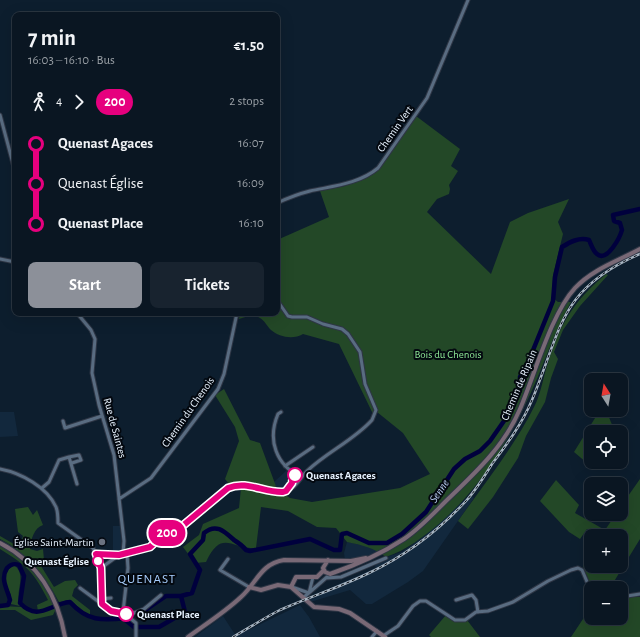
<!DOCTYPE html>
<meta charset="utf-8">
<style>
:root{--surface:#0a1622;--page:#18232f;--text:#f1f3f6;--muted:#999fa5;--line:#2a3540;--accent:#8c9099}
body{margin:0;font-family:"Alegreya Sans",sans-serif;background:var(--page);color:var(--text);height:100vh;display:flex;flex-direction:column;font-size:15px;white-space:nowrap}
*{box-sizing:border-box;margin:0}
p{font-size:13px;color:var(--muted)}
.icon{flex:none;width:22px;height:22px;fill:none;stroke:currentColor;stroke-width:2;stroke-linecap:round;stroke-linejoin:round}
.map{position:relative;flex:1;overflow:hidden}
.drawer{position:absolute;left:12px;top:12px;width:268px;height:304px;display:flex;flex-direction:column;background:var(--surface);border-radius:8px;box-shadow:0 4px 16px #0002,0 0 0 1px var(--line)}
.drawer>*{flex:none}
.badge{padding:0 8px;border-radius:13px;font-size:14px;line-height:26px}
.needle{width:26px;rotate:349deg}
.controls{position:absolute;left:584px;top:373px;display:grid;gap:8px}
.controls a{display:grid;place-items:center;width:44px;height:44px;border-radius:8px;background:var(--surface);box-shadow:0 4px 16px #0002,0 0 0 1px var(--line);font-size:20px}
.map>.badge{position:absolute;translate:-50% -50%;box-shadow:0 0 0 2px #fff}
.legs{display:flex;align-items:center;gap:6px;height:44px;padding:0 16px;font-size:13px}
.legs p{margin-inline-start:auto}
.overview{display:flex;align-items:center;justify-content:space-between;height:68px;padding:0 16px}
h1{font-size:22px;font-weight:600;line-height:30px}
.action{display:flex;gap:8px;margin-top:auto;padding:8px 16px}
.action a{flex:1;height:46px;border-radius:8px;background:var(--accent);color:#fff;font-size:16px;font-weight:600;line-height:46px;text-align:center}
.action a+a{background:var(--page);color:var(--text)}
ul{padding:0 16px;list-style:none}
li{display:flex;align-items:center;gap:14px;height:40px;font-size:15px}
li i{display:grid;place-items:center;width:6px;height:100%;margin:0 5px;background:currentColor}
li i::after{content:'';width:10px;height:10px;margin:-5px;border:3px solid;border-radius:50%;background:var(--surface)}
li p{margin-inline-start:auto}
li:first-child i{background:linear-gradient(#0000 50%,currentColor 0)}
li:last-child i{background:linear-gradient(currentColor 50%,#0000 0)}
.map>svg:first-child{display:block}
.built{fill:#12283d}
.green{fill:#234827}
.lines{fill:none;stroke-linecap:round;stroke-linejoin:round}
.river{stroke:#00003d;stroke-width:4.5}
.street-casing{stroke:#2e3645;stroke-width:5}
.secondary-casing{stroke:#2e3645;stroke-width:6}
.street{stroke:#596c81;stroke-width:3}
.secondary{stroke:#796976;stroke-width:4}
.rail-casing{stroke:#a7b4c1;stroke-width:2.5}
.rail{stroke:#03080f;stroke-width:1;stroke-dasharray:3;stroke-linecap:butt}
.line-1-casing{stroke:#fff;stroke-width:9}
.line-1{stroke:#e6007e;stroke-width:6}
.stop-1-dot{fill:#fff;stroke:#e6007e;stroke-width:2}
.worship-dot{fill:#6b7280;stroke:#03080f;stroke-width:1.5}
.labels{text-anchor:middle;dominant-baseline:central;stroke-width:4;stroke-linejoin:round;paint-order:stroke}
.street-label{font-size:11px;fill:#e8f3ff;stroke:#03080f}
.park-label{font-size:11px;fill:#91ec99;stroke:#03080f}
.stop-label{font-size:11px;font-weight:bold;fill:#e8f3ff;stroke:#03080f;text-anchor:start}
.poi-label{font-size:11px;fill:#e8f3ff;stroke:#03080f;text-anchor:end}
.water-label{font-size:12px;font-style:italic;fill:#b5c7ed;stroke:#03080f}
.quarter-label{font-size:13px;letter-spacing:1px;fill:#a7cefe;stroke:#03080f}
</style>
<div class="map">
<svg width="640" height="637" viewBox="0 0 640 637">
<rect width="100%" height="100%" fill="#0d1e2e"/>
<path class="built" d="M0,412H14L18,436L0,437Z
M287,470L291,478L289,485L281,490L277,489L274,482Z
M470,495L474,498L423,571L408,582L372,604H366L350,590L310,602L307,598L376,568L374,564L386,557L402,552L423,537Z
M113,526H120L122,548L120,552L113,551Z
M347,542L363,545L385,550L362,559L345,560L344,553Z
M300,605L309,617L320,637H195L223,616L236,636Z"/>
<path class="green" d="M416,116L460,149L451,166L458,171L449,185L450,189L449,194L437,199L427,212L491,274L510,222L528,213L569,199L558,222L563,234L553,275L552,297L558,302H571C555,330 546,359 533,388C510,439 482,486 440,523C423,537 407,550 386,557C374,548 362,545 347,542L336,528L317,527L288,511L261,507L256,548C232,550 222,528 206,562L195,563L183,547L199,535L203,524L239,508L241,488L236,483L229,484L225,479L239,441L235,427L215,395L224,389L250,440L260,443L277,489L290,498L312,502L400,488L430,474L403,433L377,412L373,414L339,344L303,334C293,340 279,337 271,330C267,326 264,320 260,318C254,314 245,317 239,319L240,313H277V240L329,217L320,191L345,186L376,172Z
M606,274L608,275L580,306L563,330L554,352L558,359L551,378L545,402L526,436L518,458L493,497L468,529L458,521C484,484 514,447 534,407C541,394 543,377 548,363C560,323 574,301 606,274Z
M600,410H606L615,432H591V460L587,463L574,452Z
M640,479V539L610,588H592L583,566L591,553V566H621V536H601L603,533L587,529L580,539L569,532L540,501L556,480L579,505L575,513L605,530L616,514H621V506Z
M28,507L33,515L37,510L43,525C34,528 31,539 30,549L37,551L43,549L44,560L41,566L54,587L65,581L75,580L78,585L74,589L72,596L90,610V616C84,613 73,601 69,600C66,600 62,602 59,602C45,575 27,553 0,539V536L19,547L23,536L18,532L15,509Z
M0,545C28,558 44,581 56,609L53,615L31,620L15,610H0V606L22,607L38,612L37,605L48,600C34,572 26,565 0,549Z
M14,565C28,576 14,591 20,606L11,604V595L3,578L9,569Z
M632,597H640V637H571L591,607V618H621V598Z
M446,615L455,622L467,620L480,637H431L429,635Z"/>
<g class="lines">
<path class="river" d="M0,606L8,605L10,600C7,588 0,579 7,568C11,564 14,563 19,565L24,576L20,603C38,622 50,604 70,602C87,621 102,621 126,618
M138,615L166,596H181L192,593L200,570L190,554L203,540L204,533C216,523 224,531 234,540C239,543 242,545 246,550L250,551L310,539L334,550H340L342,534L347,533L369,543H387L402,534L426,512L454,469L465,459L480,451L490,441L511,411L520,390V377L527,365L553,301L555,277L562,247C570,242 579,237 589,240C591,244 593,251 597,254C607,263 620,237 622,230L620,223L614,221L613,215L640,209
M123,618L134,627H159L185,612L181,596"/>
<g class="street-casing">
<path id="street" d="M0,115L15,171
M277,203C288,198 298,194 310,191C333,186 359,184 378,168L427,98L468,0
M0,259L15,262
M77,313L91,330L95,339L92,373L99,405L114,455L124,541L123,553
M281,412L278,414C267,440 276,465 301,477
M63,421L65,428L102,416
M69,457L79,455L81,460L72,463
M285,466L313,447
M0,469C21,473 47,487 56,507C58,512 58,518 58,523L93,548L101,568V599L105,607L111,611L123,612L128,610L134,613L144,609L161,595
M42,488L49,482L59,460L69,457L77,484
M286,491L292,483L293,475
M119,499L151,478L218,389L224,374L237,313
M96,554L119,555L150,547L162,535L180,528L228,487C250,480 266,494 283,492C295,490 299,479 307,471C327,452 354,440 372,420L376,410L365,384L360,352L348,334L342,329L323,324L307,317H292L288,316L277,300
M228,559L220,570L249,587
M101,568L119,555
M326,578L341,577L386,558
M292,587L309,593
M80,588L99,602H102
M309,593L313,577
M621,597L640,594
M303,598L327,577
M101,599L111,598
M456,600L472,595L476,600L478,612
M123,612L128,568L127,554
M123,612L136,623V637
M383,636L398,626L413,606L420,601H426L455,620H465L476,612L488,611L513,602L548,581L571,570L578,568L582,570L591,591
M372,637L377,631"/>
</g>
<g class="secondary-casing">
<path id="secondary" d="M0,543C37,562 58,596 65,637
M328,560L323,568L325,572L330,574C356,565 381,554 404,539C419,529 432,515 445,502C474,474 504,447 520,409C535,374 551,314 575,288C593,269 618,261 640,249
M249,587L261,590L278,585L291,587L314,607L339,609L350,613L385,637
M291,587L296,577H317L324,570
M188,637C206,624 225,612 241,597C257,583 260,564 284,560L351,561L366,558"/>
</g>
<use href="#street" class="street"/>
<use href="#secondary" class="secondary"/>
<g class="rail-casing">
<path id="rail" d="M233,637C249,628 264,618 280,610C310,597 340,587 369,573C405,556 439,530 466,501C476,490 484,477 492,464C507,444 522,424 532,400C562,328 559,289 640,254"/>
</g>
<use href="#rail" class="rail"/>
</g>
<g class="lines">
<g class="line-1-casing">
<path id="line-1" d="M126,614L111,611L102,604L101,568L96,554L119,555L150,547L162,536L180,528L228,488C247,480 264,493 283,492L286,491L292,483L293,475H295"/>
</g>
<use href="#line-1" class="line-1"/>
</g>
<g class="stop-1-dot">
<circle cx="295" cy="475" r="7"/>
<circle cx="98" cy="561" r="5"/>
<circle cx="126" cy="614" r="7"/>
</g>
<circle class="worship-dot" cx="102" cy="542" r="4"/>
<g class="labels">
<g class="street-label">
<text transform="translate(395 129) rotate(-55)">Chemin Vert</text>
<text transform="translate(519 385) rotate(-67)">Chemin de Ripain</text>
<text transform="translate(188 412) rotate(-55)">Chemin du Chenois</text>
<text transform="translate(115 428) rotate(75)">Rue de Saintes</text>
</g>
<g class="park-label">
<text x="448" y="354">Bois du Chenois</text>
</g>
<g class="stop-label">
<text x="306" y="475">Quenast Agaces</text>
<text x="89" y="561" text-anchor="end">Quenast Église</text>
<text x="137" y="614">Quenast Place</text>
</g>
<g class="poi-label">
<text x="94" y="542">Église Saint-Martin</text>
</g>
<g class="water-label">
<text transform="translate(439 491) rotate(-56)">Senne</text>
</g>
<g class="quarter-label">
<text x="147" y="579">QUENAST</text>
</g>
</g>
</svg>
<div class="controls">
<a><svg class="needle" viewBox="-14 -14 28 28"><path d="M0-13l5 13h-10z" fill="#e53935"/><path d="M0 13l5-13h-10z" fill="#999fa5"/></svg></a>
<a><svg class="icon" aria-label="locate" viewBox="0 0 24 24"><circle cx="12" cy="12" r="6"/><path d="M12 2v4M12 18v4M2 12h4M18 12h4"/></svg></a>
<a><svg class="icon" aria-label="layers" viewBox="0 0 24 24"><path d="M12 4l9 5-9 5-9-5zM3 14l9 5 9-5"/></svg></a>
<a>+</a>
<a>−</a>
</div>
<b class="badge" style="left:167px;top:533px;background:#e6007e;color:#fff">200</b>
<section class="drawer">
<div class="overview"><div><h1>7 min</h1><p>16:03 – 16:10 · Bus</p></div><b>€1.50</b></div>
<div class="legs"><svg class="icon" aria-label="walk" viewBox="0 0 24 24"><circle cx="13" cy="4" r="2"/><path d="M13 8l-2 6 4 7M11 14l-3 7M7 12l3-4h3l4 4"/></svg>4<svg class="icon" aria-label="forward" viewBox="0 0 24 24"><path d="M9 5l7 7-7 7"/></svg><b class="badge" style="background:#e6007e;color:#fff">200</b><p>2 stops</p></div>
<ul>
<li><i style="color:#e6007e"></i><b>Quenast Agaces</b><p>16:07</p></li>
<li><i style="color:#e6007e"></i><span>Quenast Église</span><p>16:09</p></li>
<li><i style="color:#e6007e"></i><b>Quenast Place</b><p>16:10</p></li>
</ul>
<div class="action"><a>Start</a><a>Tickets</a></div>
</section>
</div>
